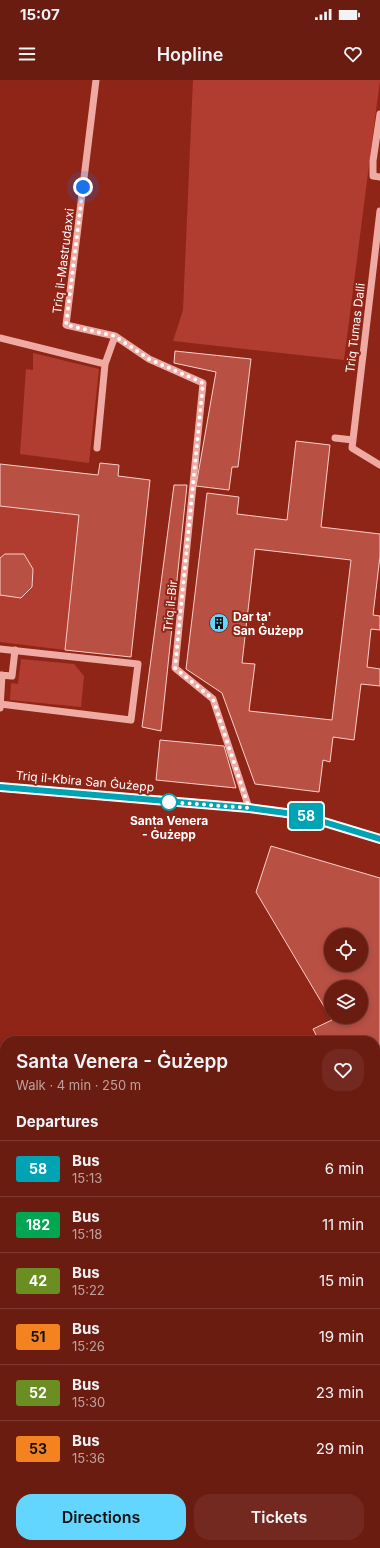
<!DOCTYPE html>
<meta charset="utf-8">
<style>
:root{--surface:#6b1c11;--page:#73291f;--text:#f1f3f6;--muted:#bea19f;--line:#7e3a31;--accent:#62d6ff}
body{margin:0;font-family:Inter,sans-serif;background:var(--page);color:var(--text);height:100vh;display:flex;flex-direction:column;font-size:15px;white-space:nowrap}
*{box-sizing:border-box;margin:0}
p{font-size:13px;color:var(--muted)}
.icon{flex:none;width:22px;height:22px;fill:none;stroke:currentColor;stroke-width:2;stroke-linecap:round;stroke-linejoin:round}
.map{position:relative;flex:1;overflow:hidden}
.details{position:absolute;left:0px;top:956px;width:380px;height:512px;display:flex;flex-direction:column;background:var(--surface);border-radius:16px 16px 0 0;box-shadow:0 2px 6px #0003,0 0 0 1px var(--line)}
.details>*{flex:none}
.badge{padding:0 8px;border-radius:3px;font-size:14px;line-height:26px}
.controls{position:absolute;left:324px;top:848px;display:grid;gap:8px}
.controls a{display:grid;place-items:center;width:44px;height:44px;border-radius:50%;background:var(--surface);box-shadow:0 2px 6px #0003,0 0 0 1px var(--line);font-size:20px}
.you{position:absolute;width:20px;height:20px;margin:-10px;border:3px solid #fff;border-radius:50%;background:#1a73e8;box-shadow:0 0 0 6px #1a73e833}
.map>.badge{position:absolute;translate:-50% -50%;box-shadow:0 0 0 2px #fff}
h2{padding:0 16px;font-size:15px;line-height:36px}
.round{display:grid;place-items:center;flex:none;width:42px;height:42px;border-radius:16px;background:var(--page)}
.headline{display:flex;align-items:center;justify-content:space-between;height:68px;padding:0 16px}
h1{font-size:19px;font-weight:600;line-height:30px}
.cta{display:flex;gap:8px;margin-top:auto;padding:8px 16px}
.cta a{flex:1;height:46px;border-radius:16px;background:var(--accent);color:#111;font-size:16px;font-weight:600;line-height:46px;text-align:center}
.cta a+a{background:var(--page);color:var(--text)}
ul{padding:0;list-style:none}
li{display:flex;align-items:center;gap:12px;height:56px;padding:0 16px;border-top:1px solid var(--line)}
li div{flex:1}
li b{display:block;font-size:15px}
li em{font-style:normal}
li .badge{min-width:44px;font-weight:700;text-align:center}
.status{display:flex;justify-content:space-between;align-items:center;height:28px;padding:0 20px;background:var(--surface);direction:ltr}
.status svg{height:11px;fill:currentColor}
header{display:flex;justify-content:space-between;align-items:center;height:52px;padding:0 16px;background:var(--surface);font-size:18px;font-weight:600}
.map>svg:first-child{display:block}
.green{fill:#b03d30}
.building{fill:#b85044;stroke:#fbceca;fill-rule:evenodd}
.lines{fill:none;stroke-linecap:round;stroke-linejoin:round}
.minor{stroke:#efaba3;stroke-width:7}
.major{stroke:#ffefec;stroke-width:10}
.line-casing{stroke:#fff;stroke-width:9}
.line{stroke:#00a3b4;stroke-width:6}
.walk{stroke:#fff;stroke-width:4;stroke-dasharray:0 7.2}
.stop-dot{fill:#fff;stroke:#00a3b4;stroke-width:2}
.labels{text-anchor:middle;dominant-baseline:central;stroke-width:4;stroke-linejoin:round;paint-order:stroke}
.street-label{font-size:12px;fill:#fff;stroke:#8f2517}
.poi-label{font-size:12px;font-weight:bold;fill:#fff;stroke:#8f2517;text-anchor:start}
.stop-label{font-size:12px;font-weight:bold;fill:#fff;stroke:#8f2517}
</style>
<div class="status"><b>15:07</b><svg viewBox="0 0 49 12"><path d="M0 12V9h3v3zM5 12V6h3v6zM10 12V3h3v9zM15 12V0h3v12zM26 1h20v11H26zM47 4h2v5h-2z"/></svg></div>
<header><svg class="icon" aria-label="menu" viewBox="0 0 24 24"><path d="M4 6h16M4 12h16M4 18h16"/></svg>Hopline<svg class="icon" aria-label="heart" viewBox="0 0 24 24"><path d="M12 20l-8-8c-3-5 5-10 8-4 3-6 11-1 8 4z"/></svg></header>
<div class="map">
<svg width="380" height="1468" viewBox="0 0 380 1468">
<rect width="100%" height="100%" fill="#8f2517"/>
<path class="green" d="M193,0H380L344,280L173,261L183,230Z
M33,273L99,289L89,383L20,374L26,289L33,290Z
M0,426L79,435L65,570L0,562Z
M21,579L74,584L84,596L81,627L10,620L11,603L18,604Z"/>
<path class="building" d="M175,271L251,279L238,387H232L229,410L196,406L216,292L174,283Z
M296,361L330,365L321,447L380,454V476L373,535L380,536V550L371,549L367,587L380,589V606L361,604L354,660L333,657L330,682L323,680L319,712L255,704L222,613L186,589L207,413L239,417L237,434L287,440ZM255,469L351,480L332,640L249,631L255,584L242,583Z
M100,383L119,385L118,396L150,400L131,577L65,570L79,435L0,426V384L98,395Z
M174,405H187L161,651L142,647Z
M5,474H24L33,489L32,507L21,518L0,515V478Z
M160,660L224,666L236,708L156,700Z
M271,766L380,798V1004H375V961H319L313,949L332,940L256,812ZM331,855H361V885H331ZM331,907H361V937H331Z
M0,1414L5,1418V1463H36V1468H0Z
M153,1463H211L214,1468H156Z"/>
<g class="lines">
<path class="minor" d="M96,0L66,245L115,256L149,279L203,303L175,588L213,619L249,728
M380,34L373,81V96L380,97
M380,131L352,368L380,385
M0,258L105,284
M335,358L353,360
M97,368L105,284L115,256
M0,569L138,584L131,640L0,624
M0,595L12,596L15,570
M0,628L2,595
M375,1013H380
M0,1081L5,1078
M0,1246L5,1251
M0,1378L5,1377"/>
<path class="major" d="M0,707L249,728L301,735L380,759
M0,1169L5,1182
M272,1463L274,1468"/>
</g>
<g class="lines">
<g class="line-casing">
<path id="line" d="M0,707L249,728L301,735L380,759"/>
</g>
<use href="#line" class="line"/>
<path class="walk" d="M83,107L66,245L115,256L149,279L203,303L175,588L213,619L249,728L169,722"/>
</g>
<defs>
<g id="building-disc" transform="scale(1)"><circle r="9.5" fill="#62d6ff" stroke="#8f2517"/><path d="M-4-6H4V6H1V3H-1V6H-4ZM-2.5-4.3h1.7v1.8h-1.7ZM.8-4.3h1.7v1.8H.8ZM-2.5-1h1.7V.8h-1.7ZM.8-1h1.7V.8H.8Z" fill="#111"/></g>
</defs>
<g fill-rule="evenodd">
<use href="#building-disc" x="219" y="543"/>
</g>
<circle class="stop-dot" cx="169" cy="722" r="8"/>
<g class="labels">
<g class="street-label">
<text transform="translate(63 181) rotate(-83)">Triq il-Mastrudaxxi</text>
<text transform="translate(355 248) rotate(-83)">Triq Tumas Dalli</text>
<text transform="translate(170 526) rotate(-84)">Triq il-Bir</text>
<text transform="translate(85 701) rotate(5)">Triq il-Kbira San Ġużepp</text>
</g>
<g class="poi-label">
<text x="233" y="536">Dar ta'<tspan x="233" dy="14">San Ġużepp</tspan></text>
</g>
<g class="stop-label">
<text x="169" y="740">Santa Venera<tspan x="169" dy="14">- Ġużepp</tspan></text>
</g>
</g>
</svg>
<div class="controls">
<a><svg class="icon" aria-label="locate" viewBox="0 0 24 24"><circle cx="12" cy="12" r="6"/><path d="M12 2v4M12 18v4M2 12h4M18 12h4"/></svg></a>
<a><svg class="icon" aria-label="layers" viewBox="0 0 24 24"><path d="M12 4l9 5-9 5-9-5zM3 14l9 5 9-5"/></svg></a>
</div>
<div class="you" style="left:83px;top:107px"></div>
<b class="badge" style="left:306px;top:736px;background:#00a3b4;color:#fff">58</b>
<section class="details">
<div class="headline"><div><h1>Santa Venera - Ġużepp</h1><p>Walk · 4 min · 250 m</p></div><a class="round"><svg class="icon" aria-label="heart" viewBox="0 0 24 24"><path d="M12 20l-8-8c-3-5 5-10 8-4 3-6 11-1 8 4z"/></svg></a></div>
<h2>Departures</h2>
<ul>
<li><span class="badge" style="background:#00a3b4;color:#fff">58</span><div><b>Bus</b><p>15:13</p></div><em>6 min</em></li>
<li><span class="badge" style="background:#00a651;color:#fff">182</span><div><b>Bus</b><p>15:18</p></div><em>11 min</em></li>
<li><span class="badge" style="background:#6b8e23;color:#fff">42</span><div><b>Bus</b><p>15:22</p></div><em>15 min</em></li>
<li><span class="badge" style="background:#f58220;color:#111">51</span><div><b>Bus</b><p>15:26</p></div><em>19 min</em></li>
<li><span class="badge" style="background:#6b8e23;color:#fff">52</span><div><b>Bus</b><p>15:30</p></div><em>23 min</em></li>
<li><span class="badge" style="background:#f58220;color:#111">53</span><div><b>Bus</b><p>15:36</p></div><em>29 min</em></li>
</ul>
<div class="cta"><a>Directions</a><a>Tickets</a></div>
</section>
</div>
